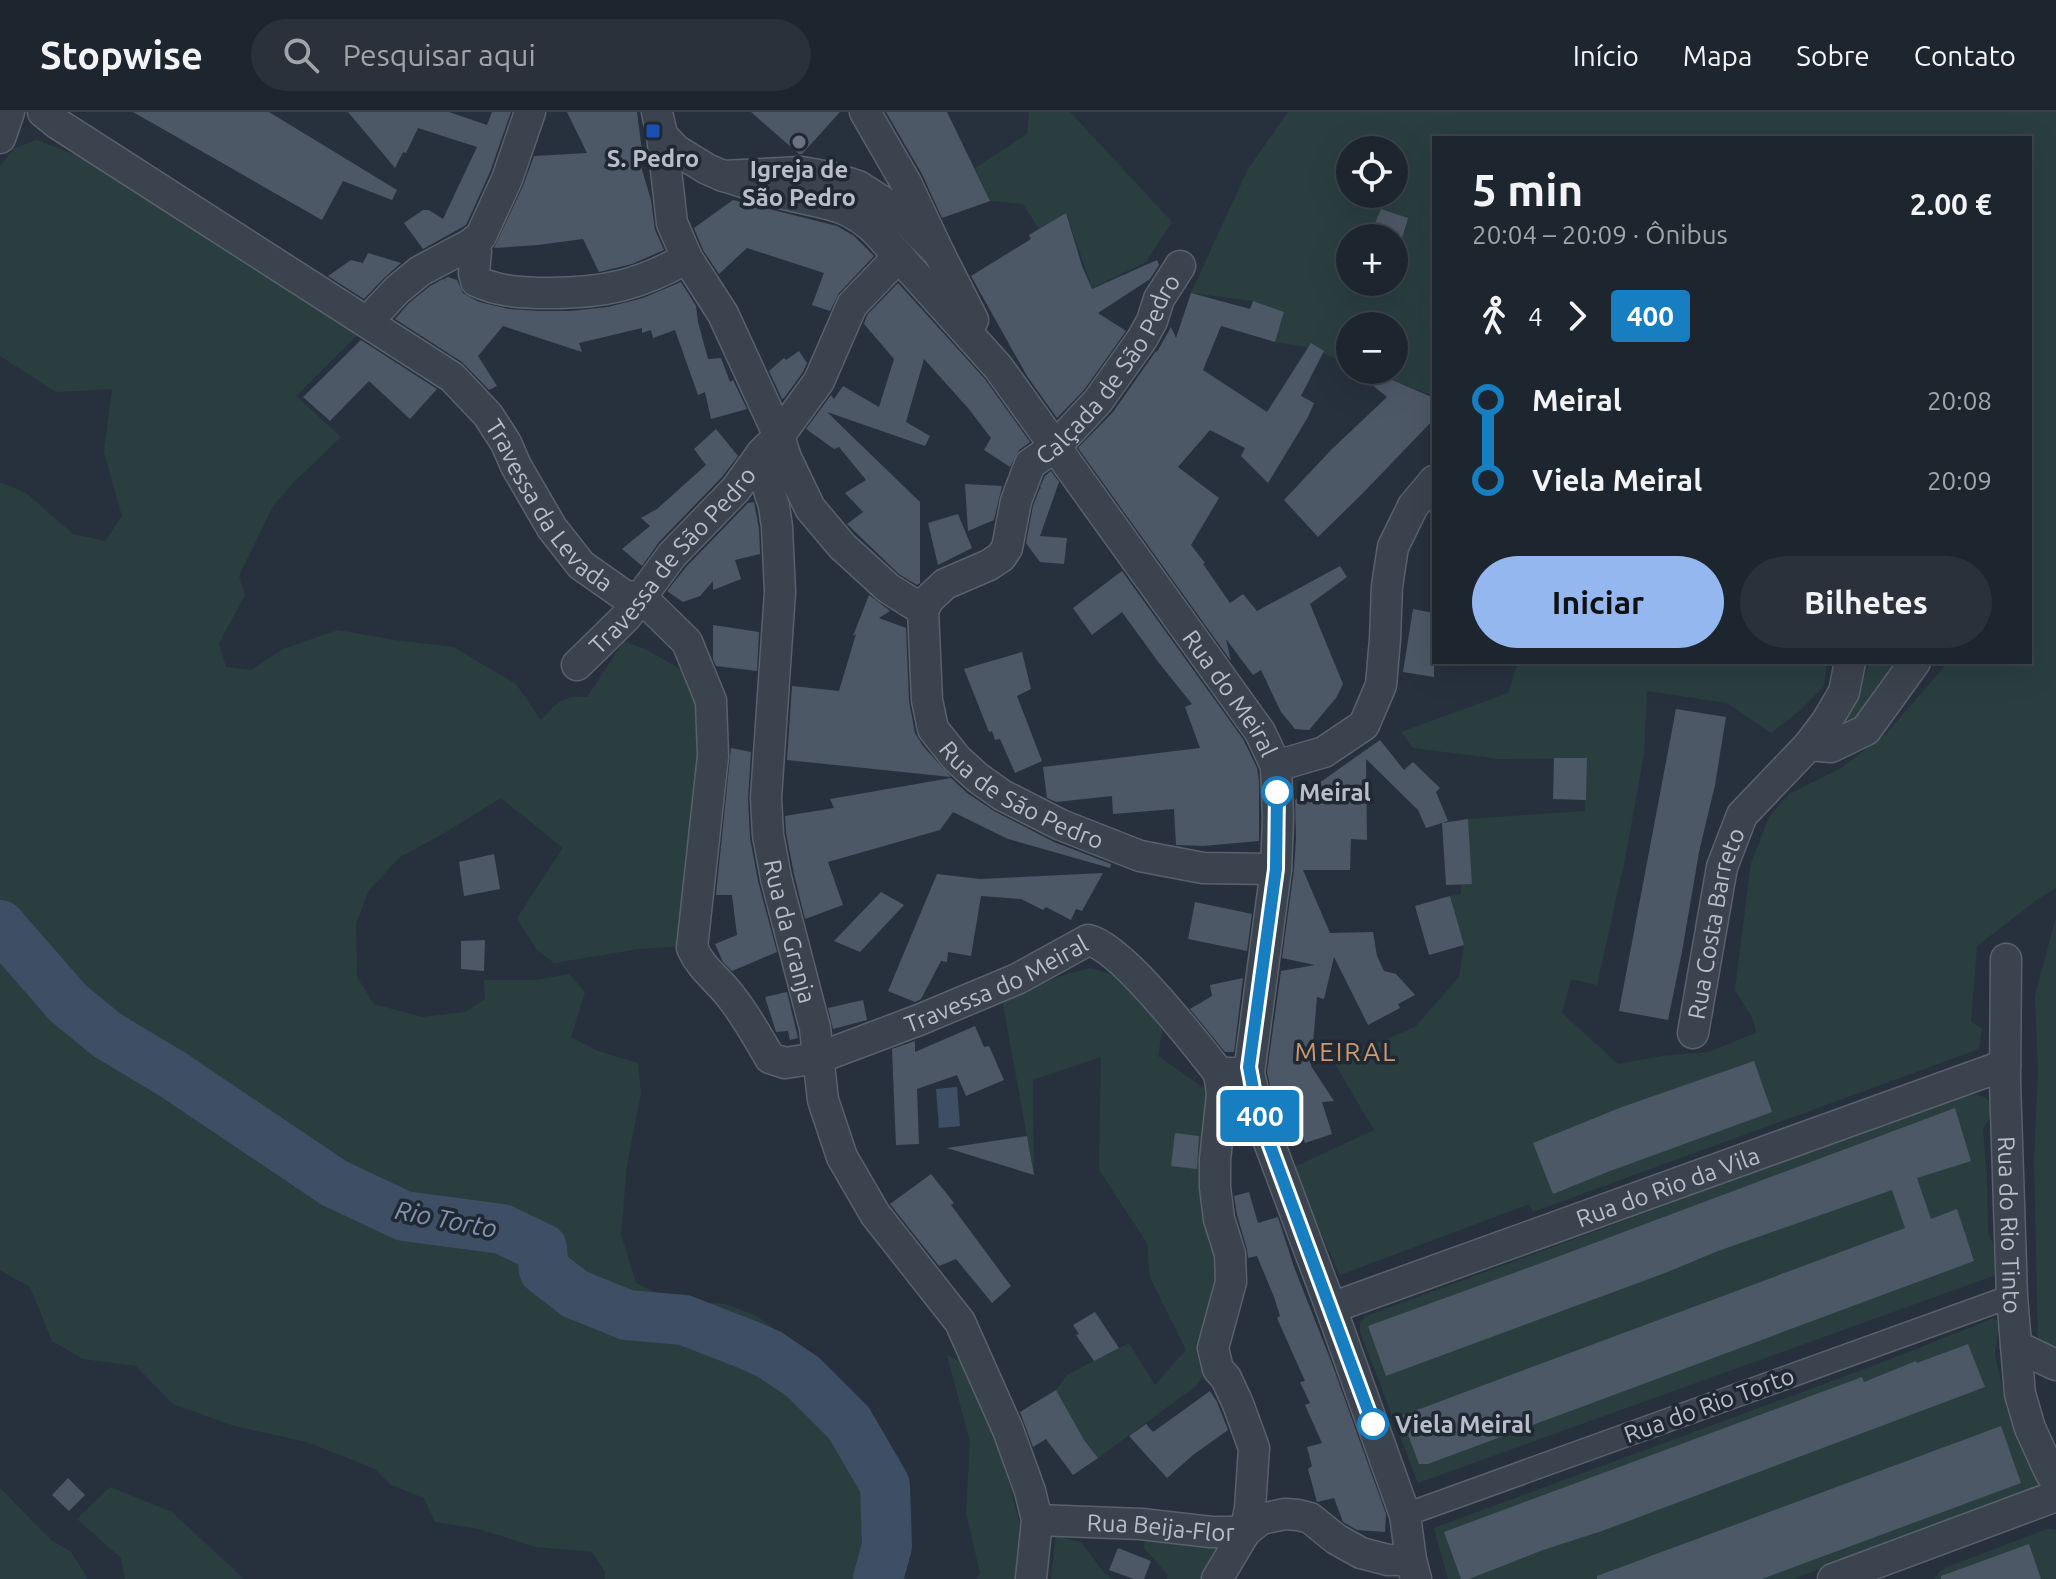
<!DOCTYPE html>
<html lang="pt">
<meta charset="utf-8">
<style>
:root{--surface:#1d252e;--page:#2a313a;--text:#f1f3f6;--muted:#a0a5aa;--line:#3b424a;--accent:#95b7f0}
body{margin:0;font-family:Ubuntu,sans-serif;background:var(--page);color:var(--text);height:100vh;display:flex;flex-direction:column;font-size:30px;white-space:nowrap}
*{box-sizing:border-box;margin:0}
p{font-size:26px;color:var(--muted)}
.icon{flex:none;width:44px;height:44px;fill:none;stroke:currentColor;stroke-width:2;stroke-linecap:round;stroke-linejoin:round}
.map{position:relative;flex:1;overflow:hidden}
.panel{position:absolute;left:1432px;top:24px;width:600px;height:528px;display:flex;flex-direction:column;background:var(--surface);border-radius:0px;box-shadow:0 8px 32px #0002,0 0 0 2px var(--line)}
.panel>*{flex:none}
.badge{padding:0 16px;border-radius:6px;font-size:28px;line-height:52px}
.tools{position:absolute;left:1336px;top:24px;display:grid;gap:16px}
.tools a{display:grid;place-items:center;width:72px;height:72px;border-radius:50%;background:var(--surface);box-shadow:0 8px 32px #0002,0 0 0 2px var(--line);font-size:40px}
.map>.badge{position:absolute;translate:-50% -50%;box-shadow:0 0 0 4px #fff}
.legs{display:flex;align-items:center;gap:12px;height:88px;padding:0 40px;font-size:26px}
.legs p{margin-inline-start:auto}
.headline{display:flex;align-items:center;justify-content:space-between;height:136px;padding:0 40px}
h1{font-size:44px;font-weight:600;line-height:60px}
.cta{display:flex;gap:16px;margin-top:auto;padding:16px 40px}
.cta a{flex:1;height:92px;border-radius:48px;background:var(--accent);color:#111;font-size:32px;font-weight:600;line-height:92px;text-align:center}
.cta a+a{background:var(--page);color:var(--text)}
ul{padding:0 40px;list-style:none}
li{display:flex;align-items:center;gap:28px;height:80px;font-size:30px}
li i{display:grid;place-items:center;width:12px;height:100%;margin:0 10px;background:currentColor}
li i::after{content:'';width:20px;height:20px;margin:-10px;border:6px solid;border-radius:50%;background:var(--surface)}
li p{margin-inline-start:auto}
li:first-child i{background:linear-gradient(#0000 50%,currentColor 0)}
li:last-child i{background:linear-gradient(currentColor 50%,#0000 0)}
header{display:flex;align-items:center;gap:48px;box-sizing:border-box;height:112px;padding:0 40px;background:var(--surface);border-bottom:2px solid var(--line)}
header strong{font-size:38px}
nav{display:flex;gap:44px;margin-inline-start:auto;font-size:28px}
.search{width:560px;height:72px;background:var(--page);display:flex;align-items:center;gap:20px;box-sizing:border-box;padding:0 28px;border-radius:44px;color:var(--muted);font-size:30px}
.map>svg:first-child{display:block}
.green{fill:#2a3e40;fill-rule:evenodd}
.water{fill:#3e4e65}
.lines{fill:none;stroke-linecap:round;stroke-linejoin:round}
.river{stroke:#3e4e65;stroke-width:50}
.building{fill:#4d5866}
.pedestrian-casing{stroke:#59616c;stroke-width:25}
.minor-casing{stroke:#59616c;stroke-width:33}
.pedestrian{stroke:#3b434e;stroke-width:22}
.minor{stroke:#3b434e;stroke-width:30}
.line-1-casing{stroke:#fff;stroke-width:18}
.line-1{stroke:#187ec2;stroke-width:12}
.transit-dot{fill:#1a4fb4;stroke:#202833;stroke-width:3}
.worship-dot{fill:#6b7280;stroke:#202833;stroke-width:3}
.stop-1-dot{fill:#fff;stroke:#187ec2;stroke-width:4}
.labels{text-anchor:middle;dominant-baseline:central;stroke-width:7;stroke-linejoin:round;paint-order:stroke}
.poi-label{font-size:24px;font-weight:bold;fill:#b7bec9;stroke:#202833}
.street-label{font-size:24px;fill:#b7bec9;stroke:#202833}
.stop-label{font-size:24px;font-weight:bold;fill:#b7bec9;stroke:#202833;text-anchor:start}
.neighbourhood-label{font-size:26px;letter-spacing:2px;fill:#cd986e;stroke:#202833}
.water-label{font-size:26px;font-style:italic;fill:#8194ae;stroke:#202833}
</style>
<header>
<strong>Stopwise</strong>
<div class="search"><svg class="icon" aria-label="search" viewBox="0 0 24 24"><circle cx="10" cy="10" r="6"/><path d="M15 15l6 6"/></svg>Pesquisar aqui</div>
<nav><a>Início</a><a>Mapa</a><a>Sobre</a><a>Contato</a></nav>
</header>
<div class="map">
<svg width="2056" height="1467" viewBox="0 0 2056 1467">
<rect width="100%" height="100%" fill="#27313e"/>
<path class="green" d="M1029,0H1070L1172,110L1146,150L1092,176L1066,101L1039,117L1023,92L990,89L975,56L1027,22Z
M1288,0H2056V776L2038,787L1977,834L1971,909L1982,917L1979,937L1533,1100L1529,1092L1340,1163L1292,1056L1374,1018L1328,940L1370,934L1415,915L1459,865L1464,833L1450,784L1461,782V772H1472L1468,707L1585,699L1587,646L1500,647L1413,636L1401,620L1508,581L1518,550H1827L1824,574L1798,600L1771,621L1727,591L1647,579L1644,642L1626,742L1597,873L1571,867L1562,901L1618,952L1662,944L1708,940L1756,921L1753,907L1735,878L1751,751L1769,705L1789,682L1843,655L1886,622L1948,550H2030V26H1434V284L1365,258H1394V214H1350V252L1306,235L1275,230L1284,200L1253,189L1191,181L1248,57ZM1350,38H1394V82H1350ZM1350,126H1394V170H1350Z
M37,28L68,40L106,59L362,218L296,284L341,325L294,370L273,394L239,464L245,483L219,531L226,555L251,558L283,537L338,518L394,528L453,535L516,572L541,608C557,591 562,583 587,585L624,529L647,538L687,561L702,619L687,834L639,837L554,851L536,837L517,806L563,736L501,686L441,723L400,745L369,778L356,811L357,865L374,892L422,905L465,900L485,887L484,868H536L569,862L585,880L571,925L598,939L638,951L641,981L627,1053L621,1122L636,1171L670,1188L725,1192L757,1204L839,1267L880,1318L901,1377L906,1410L903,1464L901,1467H605V1460L592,1440L536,1435L479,1417L435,1410L424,1386L391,1373L375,1357L307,1330L234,1314L173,1292L136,1254L83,1247L52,1229L30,1175L0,1158V370L26,381L73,422L105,429L122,404L104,340L112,277L56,280L0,244V54L15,36Z
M1870,550H1902L1864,604L1844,617Z
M2056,805V1238L2038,1231L2034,1049L2038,959L2035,884Z
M1090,856C1125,865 1140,881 1164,906L1158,944L1214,983L1220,1164L1209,1256L1196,1274L1098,1346L1084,1328L1056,1278L1067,1263L1129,1231L1155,1273L1186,1238L1150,1165L1147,1131L1099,1058L1101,945L1033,968L1034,1063L1002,887L1057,865Z
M1968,982C1983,983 1989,985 1995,999L1983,1016L1987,1069L1988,1122L1996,1137L1999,1158L1993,1164L1418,1371L1360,1220V1210L1366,1204Z
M1994,1206L1999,1211L1995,1243L2006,1293L2038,1363L2040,1375L1793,1467H1448L1434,1416L1870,1255Z
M947,1243L967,1253L1007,1363L1020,1413L1019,1467H977L980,1461L966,1401L970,1330Z
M110,1375L172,1400L244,1467H125L121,1446L77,1407Z
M0,1376L51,1428L71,1440L88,1467H0Z
M2047,1417L2056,1418V1467H1935L1939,1460L1947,1455Z
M1056,1423L1082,1431L1103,1460L1113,1467H1051Z
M1145,1426L1232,1432L1214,1467H1167L1168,1463L1144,1436Z"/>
<path class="water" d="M957,975L960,1014L939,1016L936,977Z"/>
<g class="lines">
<path class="river" d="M0,813L68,891L107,923L172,962L334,1071L404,1104L502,1117L542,1136L544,1158L575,1182L627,1203L684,1208L746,1232L769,1242L803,1265L849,1311L885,1373L887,1434L878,1467"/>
</g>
<path class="building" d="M133,0H269L397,78L392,88L343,69L322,108Z
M348,0H449L487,13L492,0H511L490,60L466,113L423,137L404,111L423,98H429L443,107L477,35L418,16L406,41L403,40L395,56Z
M567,0H637L642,39L637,41L651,88L655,118L664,138L632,152L599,160L583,127L538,133L494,136L523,74L534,44L587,41Z
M751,0H840L802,42H799Z
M886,0H947L990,89L942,106L922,62Z
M733,88L837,114L854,124L874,144L839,181L830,199L812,193L824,161L747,136L719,162L703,138L694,116Z
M1381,97L1408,106L1400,133L1394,131V126H1379L1370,123Z
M1066,101L1082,154L1092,177L1157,148L1159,153L1150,167L1098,201L1126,219L1084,278L1057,306L1027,264L971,164L1031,127L1029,123Z
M368,141L401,151L384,166L364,187L328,164L351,148L363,151Z
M448,165L457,168L463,181L479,190L509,197L539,199H570L608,195L643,186L681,170L696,194L698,210L708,247L721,246L730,270L733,268L747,297L711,307L705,280L698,283L675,218L653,226L651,218L642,221V216L579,231L582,240L503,214L478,244L497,274L489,278L462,250L395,207L409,191L430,174L443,167L446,169L444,167Z
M898,171L984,266L1030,330L1019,338L1010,355L984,338L991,326L968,296L924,247L906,310L930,324L925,334L827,300L920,390V471L917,473L899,462L847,412L863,400L845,381L866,368L839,335L834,337L806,317L831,283L834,287L843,274L879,295L894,247L864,212L867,203Z
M1191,181L1250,197L1253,189L1284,200L1275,230L1221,214L1203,258L1267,300L1311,231L1324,239L1301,284L1314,291L1308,305L1268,371L1241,344L1245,336L1210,318L1178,355L1219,386L1191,433L1205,451L1203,452L1230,491L1243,482L1257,499L1340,454L1347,465L1310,492L1343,572L1336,586L1309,618L1295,617L1281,600L1261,558L1253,563L1226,527L1231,549L1078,336L1113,300L1156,239L1157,240L1171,215L1176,226Z
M361,228L437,277L410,307L369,269L330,309L303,285Z
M799,239L807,251L803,260L784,286L782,287L769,259L784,246L786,248Z
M1357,258H1369L1434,286V307L1363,381L1318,425L1284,388L1332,337L1387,285L1356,260Z
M716,317L738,344L722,365L659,430L642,454L622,437L650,414L641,406L657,397L706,353L694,337Z
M1051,359L1059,370L1040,424L1067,426L1064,452L1040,450L1026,431L1033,394L1040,376L1042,377L1040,375L1045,364Z
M965,372L1002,374L994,408L968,419Z
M754,390L759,417L760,442L735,448L741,467L713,478V469L700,484L683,490L667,479L686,455L748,391Z
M958,402L972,436L938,453L928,411Z
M1122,459L1243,627L1248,637L1257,656L1259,669V729L1203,734L1176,733L1174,697L1113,702L1112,684L1056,690L1047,686L1043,655L1200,636L1185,595L1192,592L1159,551L1122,500L1092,523L1073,496Z
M869,483L890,499L879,506L906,516L909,589L915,621L923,634L951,665L787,648L792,574L839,579L856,522L853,524Z
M1413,497L1434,501V565L1403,560Z
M713,513L759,520L757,559L716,554L713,547Z
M1022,540L1031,577L1017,584L1042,649L1015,661L1000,627L995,628L992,619L989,620L964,557Z
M1676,597L1726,605L1715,673L1699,740L1682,840L1668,908L1619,899Z
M1380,628L1404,658L1413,650L1440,676L1436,680L1448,709L1426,716L1418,698L1366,647L1367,728L1351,727L1350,758H1303L1330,821L1373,820L1377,844L1384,859L1396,862L1415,883L1398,892L1400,896L1368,913L1334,845L1324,887L1317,885L1311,954L1334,989L1322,990L1332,1022L1305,1031L1290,987H1273L1267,960L1281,859L1315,853L1282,846L1294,758L1296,726L1295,688Z
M731,636L751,640L748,687L750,726L758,769L777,840L732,859L723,850L715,832L737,823L732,783H716Z
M1554,646H1587L1586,688L1553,687Z
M951,666L967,681L994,699L1054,730L1111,752L1110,756L1008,727L953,700L940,718L828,750L843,793L805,807L794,762L786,721L785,704L834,696L830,687Z
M1468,707L1472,772L1446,773L1442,711Z
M494,742L500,777L464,784L459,750Z
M1103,761L1082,799L1076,797L1071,808L1046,795L1043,798L1021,787L981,784L971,844L948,840L947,850L941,849L921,887L915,890L888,879L937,762L980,767Z
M881,780L904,793L860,840L834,829Z
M1450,784L1464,833L1429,843L1415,794Z
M1195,790L1252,802L1247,839L1188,827Z
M485,828L484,859L461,857V829Z
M1243,866L1234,940H1225L1190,897L1212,884L1210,873Z
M787,880L798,926L790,928L788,919L776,920L765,885Z
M863,888L867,908L833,917L828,896Z
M975,914L984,935L989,934L1004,968L966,984L957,963L917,977L919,1032L896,1033L892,937L915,929V940Z
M1754,949L1772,1000L1610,1059L1553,1082L1533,1031L1622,995Z
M1955,996L1971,1049L1917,1066L1931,1107L1957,1097L1974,1149L1428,1352H1419L1401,1304L1905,1116L1892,1078L1718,1139L1665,1161L1386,1264L1368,1214L1533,1154Z
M1175,1021L1199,1024L1197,1057L1171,1054Z
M1027,1024L1034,1063L947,1036Z
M931,1062L954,1091L951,1093L1011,1174L992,1191L956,1147L939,1154L890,1092Z
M1249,1080L1258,1111L1278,1105L1294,1155L1331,1249L1386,1402L1385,1420L1357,1418L1343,1410L1334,1386L1317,1390L1308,1357L1312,1354L1307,1335L1322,1331L1305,1293L1310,1291L1300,1270L1305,1269L1277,1206L1280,1204L1274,1185L1257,1144L1248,1146L1247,1137L1237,1103L1234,1084Z
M1095,1200L1119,1236L1094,1249L1076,1223L1079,1222L1073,1213Z
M1968,1232L1985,1275L1602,1419L1543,1438L1469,1467H1461L1444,1420L1862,1265L1864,1270L1916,1249L1917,1251Z
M1056,1278L1084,1328L1098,1346L1073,1363L1046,1327L1033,1335L1020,1300Z
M1210,1279L1217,1290L1228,1318L1193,1343L1167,1366L1129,1324L1146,1312L1153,1320Z
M2001,1314L2021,1371L1762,1467H1597V1464Z
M68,1366L85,1383L69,1399L52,1383Z
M2029,1432L2041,1467H1941V1464Z
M1118,1436L1151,1449L1144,1467H1134L1109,1458Z"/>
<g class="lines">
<g class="pedestrian-casing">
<path id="pedestrian" d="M1405,1403L2012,1184"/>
</g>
<g class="minor-casing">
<g id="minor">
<path id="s1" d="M43,0L58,12L452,265L488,303L506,331L516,354L552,416L581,453L625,484L642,486L687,530L711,589L713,644L692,836C702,858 718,867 732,886C747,905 758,926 770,946L785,951L818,946L919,908L1017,867L1088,828C1122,835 1195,931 1219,961H1249"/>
<path d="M657,0L662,23L676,38L707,57L723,64L801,60L830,65L858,74L897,99L939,141L906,71L865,0"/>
<path id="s2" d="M662,23L672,111L687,146L723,202L779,324L786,346L810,396L842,434L888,476L923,498L927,588L933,617L957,647L978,666L1002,683L1061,713L1140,744L1203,756L1276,757"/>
<path d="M0,26L9,0"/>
<path id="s3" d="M723,64C744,70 764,77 784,82C823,92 846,90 876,119L998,255L1260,620L1276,654L1278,706L1276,757L1249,961L1257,998L1331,1196L1405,1403L1411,1448L1416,1467"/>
<path d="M471,132L476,139L474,161L476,169C499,180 524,181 549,181C604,181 640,173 687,146"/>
<path d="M939,141L973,208"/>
<path id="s4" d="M899,144L852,193L819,269L779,324L762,341L766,369L774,394L777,415L780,480L766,686L768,723L776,766L815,916L823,988L842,1045L875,1102L960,1210L1008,1318L1030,1379L1037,1408L1031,1467"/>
<path d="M367,210L397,178L420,159L471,132L481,124L507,67L530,0"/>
<path id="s5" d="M923,498L929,487L945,472L989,453L1001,445L1007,436L1016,389L1030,352L1056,334L1098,289L1142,227L1152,209L1159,187L1180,154"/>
<path id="s6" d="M577,553L626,505L672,443L736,377L762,341"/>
<path d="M1809,633L1831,635L1866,618L1915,550"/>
<path d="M1276,654L1324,640L1364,613L1381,573L1385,527L1387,474L1393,435L1413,394L1434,369"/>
<path id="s7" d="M2006,847L2005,970L2012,1184L2020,1282L2030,1316L2049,1358L2056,1370"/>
<path id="s8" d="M1693,921L1722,755L1742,703L1809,633L1827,609L1844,580L1850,550"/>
<path id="s9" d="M1331,1196L2005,953"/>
<path d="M2016,1234L2056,1253"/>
<path id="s10" d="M1037,1408L1141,1412L1211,1420H1245L1261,1407L1285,1402L1298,1403L1310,1406L1336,1427L1361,1441L1388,1448H1411"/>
<path d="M1217,1467L1245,1420L1250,1396L1254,1336L1238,1292L1226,1266L1218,1257L1213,1236L1231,1170L1230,1142L1219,1107L1215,1075V1048L1222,982L1219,961"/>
<path d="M1833,1467L2056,1384"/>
</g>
</g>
<use href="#pedestrian" class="pedestrian"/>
<use href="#minor" class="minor"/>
</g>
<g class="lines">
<g class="line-1-casing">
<path id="line-1" d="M1277,680L1276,757L1249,955L1257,998L1373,1312"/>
</g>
<use href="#line-1" class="line-1"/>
</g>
<rect class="transit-dot" x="645" y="11" width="16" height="16" rx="4"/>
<circle class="worship-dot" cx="799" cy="30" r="8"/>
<g class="stop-1-dot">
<circle cx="1277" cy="680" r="14"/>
<circle cx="1373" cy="1312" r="14"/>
</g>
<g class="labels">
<g class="poi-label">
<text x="653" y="46">S. Pedro</text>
<text x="799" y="57">Igreja de<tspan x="799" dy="28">São Pedro</tspan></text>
</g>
<g class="street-label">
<text stroke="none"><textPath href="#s5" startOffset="320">Calçada de São Pedro</textPath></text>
<text stroke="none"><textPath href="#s1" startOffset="650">Travessa da Levada</textPath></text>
<text stroke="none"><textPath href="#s6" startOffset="142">Travessa de São Pedro</textPath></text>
<text stroke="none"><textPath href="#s3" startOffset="748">Rua do Meiral</textPath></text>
<text stroke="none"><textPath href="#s2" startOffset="792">Rua de São Pedro</textPath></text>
<text stroke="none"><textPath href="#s8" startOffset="112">Rua Costa Barreto</textPath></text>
<text stroke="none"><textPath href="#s4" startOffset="726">Rua da Granja</textPath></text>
<text stroke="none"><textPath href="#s1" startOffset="1540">Travessa do Meiral</textPath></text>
<text stroke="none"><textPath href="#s9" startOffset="358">Rua do Rio da Vila</textPath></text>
<text stroke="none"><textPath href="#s7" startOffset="266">Rua do Rio Tinto</textPath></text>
<text transform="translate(1709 1293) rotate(-20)">Rua do Rio Torto</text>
<text stroke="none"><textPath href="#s10" startOffset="124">Rua Beija-Flor</textPath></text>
</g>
<g class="stop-label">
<text x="1299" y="680">Meiral</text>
<text x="1395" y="1312">Viela Meiral</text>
</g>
<g class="neighbourhood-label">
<text x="1346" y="939">MEIRAL</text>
</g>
<g class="water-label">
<text transform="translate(446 1107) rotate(11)">Rio Torto</text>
</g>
</g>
</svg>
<div class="tools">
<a><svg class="icon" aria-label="locate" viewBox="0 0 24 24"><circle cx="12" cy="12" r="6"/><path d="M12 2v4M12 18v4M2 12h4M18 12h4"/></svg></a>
<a>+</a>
<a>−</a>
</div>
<b class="badge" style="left:1260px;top:1004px;background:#187ec2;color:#fff">400</b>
<section class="panel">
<div class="headline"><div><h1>5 min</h1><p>20:04 – 20:09 · Ônibus</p></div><b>2.00 €</b></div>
<div class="legs"><svg class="icon" aria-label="walk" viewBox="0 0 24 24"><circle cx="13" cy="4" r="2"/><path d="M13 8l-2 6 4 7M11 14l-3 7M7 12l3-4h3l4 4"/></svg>4<svg class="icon" aria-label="forward" viewBox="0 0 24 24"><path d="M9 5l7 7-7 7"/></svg><b class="badge" style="background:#187ec2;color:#fff">400</b></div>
<ul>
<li><i style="color:#187ec2"></i><b>Meiral</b><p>20:08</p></li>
<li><i style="color:#187ec2"></i><b>Viela Meiral</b><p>20:09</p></li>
</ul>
<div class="cta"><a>Iniciar</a><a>Bilhetes</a></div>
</section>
</div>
